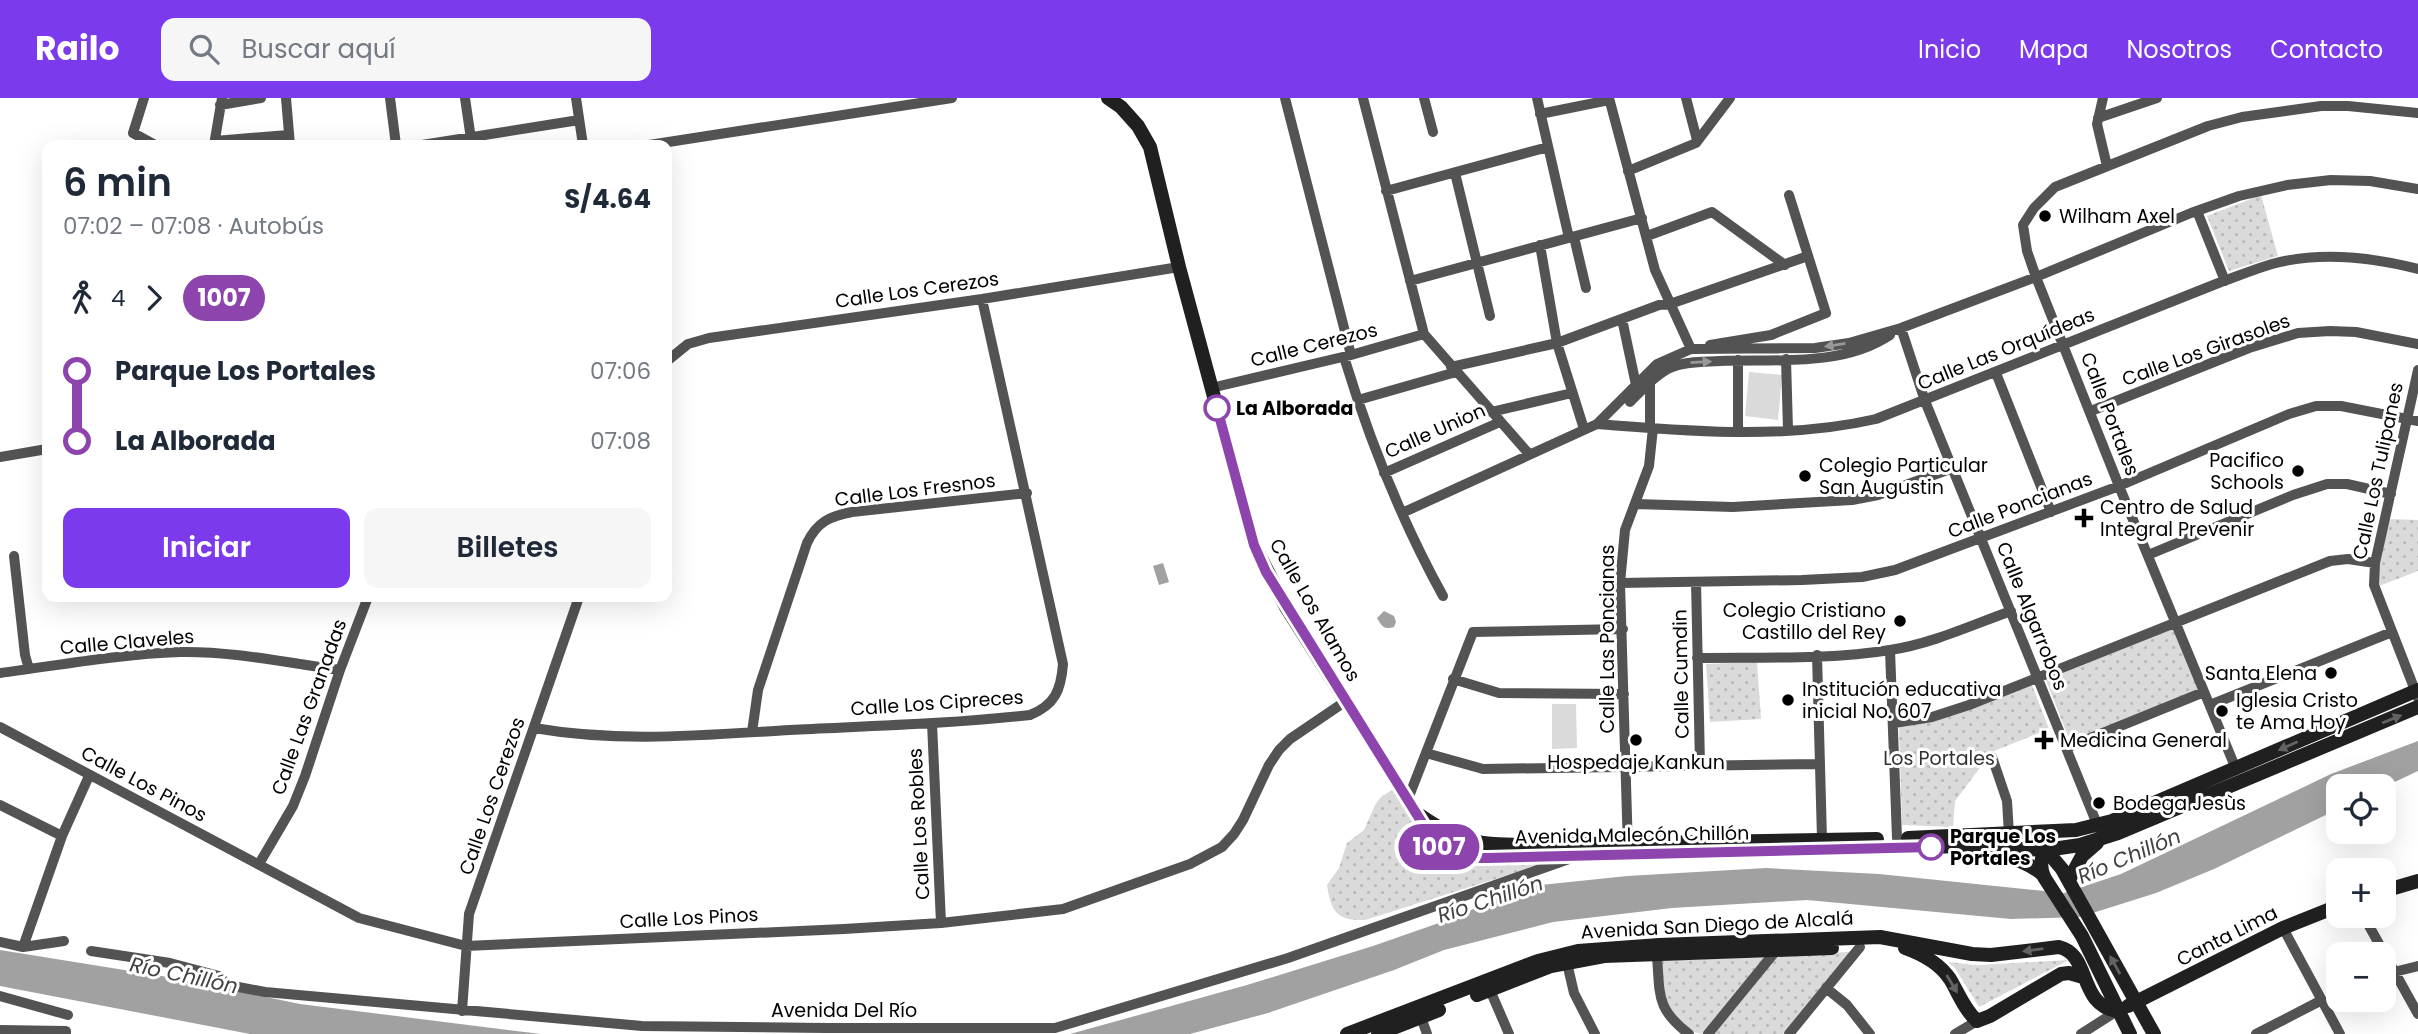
<!DOCTYPE html>
<html lang="es">
<meta charset="utf-8">
<style>
:root{--surface:#fff;--page:#f6f6f7;--text:#1f2937;--muted:#747a83;--accent:#7c3aed}
body{margin:0;font-family:Poppins,sans-serif;background:var(--page);color:var(--text);height:100vh;display:flex;flex-direction:column;font-size:26px;white-space:nowrap}
*{box-sizing:border-box;margin:0}
p{font-size:23px;color:var(--muted)}
.icon{flex:none;width:38px;height:38px;fill:none;stroke:currentColor;stroke-width:2;stroke-linecap:round;stroke-linejoin:round}
.map{position:relative;flex:1;overflow:hidden}
.side{position:absolute;left:42px;top:42px;width:630px;height:462px;display:flex;flex-direction:column;background:var(--surface);border-radius:14px;box-shadow:0 7px 28px #0002}
.side>*{flex:none}
.badge{padding:0 14px;border-radius:23px;font-size:24px;line-height:46px}
.fabs{position:absolute;left:2326px;top:676px;display:grid;gap:14px}
.fabs a{display:grid;place-items:center;width:70px;height:70px;border-radius:14px;background:var(--surface);box-shadow:0 7px 28px #0002;font-size:35px}
.map>.badge{position:absolute;translate:-50% -50%;box-shadow:0 0 0 4px #fff}
.legs{display:flex;align-items:center;gap:10px;height:77px;padding:0 21px;font-size:23px}
.legs p{margin-inline-start:auto}
.head{display:flex;align-items:center;justify-content:space-between;height:119px;padding:0 21px}
h1{font-size:38px;font-weight:600;line-height:52px}
.primary-button{display:flex;gap:14px;margin-top:auto;padding:14px 21px}
.primary-button a{flex:1;height:80px;border-radius:14px;background:var(--accent);color:#fff;font-size:28px;font-weight:600;line-height:80px;text-align:center}
.primary-button a+a{background:var(--page);color:var(--text)}
ul{padding:0 21px;list-style:none}
li{display:flex;align-items:center;gap:24px;height:70px;font-size:26px}
li i{display:grid;place-items:center;width:10px;height:100%;margin:0 9px;background:currentColor}
li i::after{content:'';width:18px;height:18px;margin:-9px;border:5px solid;border-radius:50%;background:var(--surface)}
li p{margin-inline-start:auto}
li:first-child i{background:linear-gradient(#0000 50%,currentColor 0)}
li:last-child i{background:linear-gradient(currentColor 50%,#0000 0)}
header{display:flex;align-items:center;gap:42px;box-sizing:border-box;height:98px;padding:0 35px;background:var(--accent);color:#fff}
header strong{font-size:33px}
nav{display:flex;gap:38px;margin-inline-start:auto;font-size:24px}
.search{width:490px;height:63px;background:var(--page);display:flex;align-items:center;gap:18px;box-sizing:border-box;padding:0 24px;border-radius:14px;color:var(--muted);font-size:26px}
.map>svg:first-child{display:block}
.grass{fill:#dadada}
.park{fill:url(#park-dots)}
.water{fill:#a1a1a1}
.lines{fill:none;stroke-linecap:round;stroke-linejoin:round}
.street{stroke:#535353;stroke-width:10}
.secondary{stroke:#202020;stroke-width:14}
.oneway{fill:#989898}
.oneway2{fill:#636363}
.line-1-casing{stroke:#fff;stroke-width:16}
.line-1{stroke:#8e44ad;stroke-width:10}
.poi-dot{fill:#000;stroke:#fff;stroke-width:2.5}
.stop-1-dot{fill:#fff;stroke:#8e44ad;stroke-width:3.5}
.labels{text-anchor:middle;dominant-baseline:central;stroke-width:6;stroke-linejoin:round;paint-order:stroke}
.poi-label{font-size:19px;fill:#000;stroke:#fff;text-anchor:start}
.street-label{font-size:19px;fill:#000;stroke:#fff}
.stop-label{font-size:19px;font-weight:bold;fill:#000;stroke:#fff;text-anchor:start}
.park-label{font-size:19px;fill:#313131;stroke:#fff}
.water-label{font-size:21px;font-style:italic;fill:#424242;stroke:#fff}
</style>
<header>
<strong>Railo</strong>
<div class="search"><svg class="icon" aria-label="search" viewBox="0 0 24 24"><circle cx="10" cy="10" r="6"/><path d="M15 15l6 6"/></svg>Buscar aquí</div>
<nav><a>Inicio</a><a>Mapa</a><a>Nosotros</a><a>Contacto</a></nav>
</header>
<div class="map">
<svg width="2418" height="936" viewBox="0 0 2418 936">
<defs>
<pattern id="park-dots" width="8" height="8" patternUnits="userSpaceOnUse" patternTransform="scale(1.75)"><rect width="8" height="8" fill="#dadada"/><path d="M2 2h.1M6 6h.1" fill="none" stroke="#b9b9b9" stroke-width="1.8" stroke-linecap="round"/></pattern>
</defs>
<rect width="100%" height="100%" fill="#fff"/>
<path class="grass" d="M1749,274L1782,277L1778,322L1745,318Z
M1552,606H1576L1577,650L1552,651Z"/>
<path class="park" d="M2261,97L2278,158L2229,173L2207,118Z
M2389,421L2418,422V473L2379,488V462Z
M2175,530L2201,593L2071,646L2046,582Z
M1757,564L1761,621L1710,624L1706,566Z
M2032,587L2049,631L1994,653L1988,659L1955,703L1953,729L1902,727L1899,628Z
M1395,690L1443,763L1549,764L1365,822C1336,823 1331,813 1327,787L1339,770L1347,745L1364,732L1375,707L1381,699Z
M1850,854L1783,936H1714L1777,856Z
M1768,857L1704,936C1691,936 1673,924 1668,912C1662,901 1662,874 1660,862Z
M2069,862L1979,909L1955,870L1948,864L1976,867Z"/>
<path class="water" d="M1163,465L1169,484L1159,487L1153,468Z
M1384,513L1394,518L1396,524L1394,529C1383,532 1382,528 1377,520Z
M2418,643V673L2384,689L2338,688V711L2214,771L2156,795L2080,819L2011,821L1807,802L1672,810L1553,824L1444,852L1394,872L1268,915L1190,936H1070L1247,887L1373,848L1456,819L1501,798L1531,788L1627,778L1766,770L1879,776L2064,795L2121,776L2331,676Z
M0,852L174,880L300,906L541,936H250L0,888Z"/>
<g class="lines">
<path class="street" d="M144,0L133,35L155,47
M286,0L290,47
M390,0L396,47
M465,0L471,41
M576,0L583,47
M1285,0L1351,257
M1363,0L1424,236L1529,356
M1424,0L1433,34
M1537,0L1569,140
M1609,0L1655,172L1691,251
M1686,0L1697,42
M2103,0L2097,26L2107,68
M220,7L261,0
M1540,16L1609,2
M2098,20L2157,0
M215,43L288,37
M214,47L222,0
M422,47L579,22
M649,47L952,0
M1628,73L1696,45L1730,0
M1455,75L1490,218
M1386,93L1548,49
M2197,113L2225,183
M1647,138L1712,114L1785,167
M1574,139L1586,190
M1540,147L1557,245L1584,331
M1410,183L1642,120
M1622,221L1636,287
M1901,230L1925,303L2099,731
M1710,247L1771,237L1826,215L1789,97
M1344,259C1369,341 1401,422 1443,498
M1786,261L1788,332
M1738,262V333
M667,263L688,246L709,240L982,201L1179,169
M1451,269L1557,245L1659,207L1670,206L1808,158
M2418,272L2375,465L2374,487L2418,600
M1996,275L2051,414
M1211,290L1351,257L1424,236
M1358,302L1456,274
M1630,304C1642,292 1657,275 1672,269C1687,263 1704,264 1720,263C1776,261 1842,269 1890,237
M2091,313L2249,250L2298,235L2330,233L2356,234L2418,246
M1491,314L1572,295
M1597,326C1689,333 1785,342 1876,321L2221,184C2238,178 2255,171 2272,166C2320,153 2371,159 2418,171
M1650,330V286
M0,359L47,351
M1384,375L1500,324
M1635,406L1733,409L1852,402L1878,397L1953,370
M1402,415L1597,326L1657,266L1691,251L1815,250L1849,245L1901,230L2036,179L2191,115L2239,98L2287,87L2331,82L2370,83L2418,91
M2148,457L2293,397L2327,386H2347L2391,396
M14,458L25,557L29,571
M1696,484L1700,666
M1620,485L1802,482L1862,479L1895,472L2119,388L2289,316L2316,308H2341L2418,323
M1890,552L1897,740
M1817,557L1822,741
M1697,560C1758,559 1830,562 1890,552C1931,546 1972,527 2011,513
M0,575C60,567 120,556 180,554C233,553 288,565 340,572
M1453,581L1499,595L1624,596
M2210,607L2392,534
M932,625L941,825
M1894,625L1932,619L1969,607L2330,463L2348,461L2375,465
M0,629L359,820L466,848L844,831L941,825L1063,811L1190,766L1222,749L1234,736L1243,722L1269,667L1279,652L1290,641L1346,603
M534,630C620,645 704,637 790,632C870,628 950,626 1030,617C1055,607 1061,592 1063,566L982,201
M752,634L758,592L807,445C817,424 830,418 852,414L1027,395
M2066,650L2204,594
M1426,655L1483,671L1819,666
M1992,659L2007,703L2009,736
M2236,671L2119,388L2036,179L2027,153L2023,127L2034,110L2055,89L2208,28L2242,19L2321,8H2348L2418,15
M1408,701L1473,534L1623,531
M0,707L62,738
M1628,752L1620,485L1625,432L1649,368L1653,330
M259,766L293,708L305,678L340,572L368,499
M2363,817L2418,916
M2283,830L2340,936
M0,844L23,849L64,843
M23,849L62,738L89,678
M91,853L170,865L219,878L228,887L265,894L642,928L826,930H1055L1288,860L1569,761
M1657,858C1660,897 1656,911 1689,936
M1567,865L1574,895L1595,936
M2394,874L2418,868
M1826,890L1847,907L1870,936
M1490,892L1509,936
M0,898L68,917
M462,913L469,816L579,499
M1421,919L1427,936
M0,932L66,933V936
M1708,936L1779,849
M1789,936L1860,849
M1955,936L1977,923
M2081,936L2117,913
M2256,936L2322,902"/>
<path class="secondary" d="M1108,0L1121,9L1138,28L1150,49L1179,169L1254,447L1286,509L1435,744C1453,764 1462,760 1488,760L1964,748L2046,752L2080,747L2118,735L2418,609
M1421,718C1463,747 1480,746 1530,747L1877,741
M1908,740L2076,732L2112,723L2418,592
M2052,747C2040,756 2039,766 2044,779L2082,838L2130,936
M2041,750L2046,752L2062,771L2154,936
M1993,755C2011,760 2030,764 2044,778
M2069,782L2082,758L2097,745
M2384,793L2418,783
M1905,850C1922,856 1940,866 1950,881C1959,896 1964,911 1977,923L1990,918L2061,876L2069,875L2083,879
M1477,897L1551,868L1604,858L1832,850
M2128,908L2283,830L2338,808
M1347,936L1538,863L1578,853L1659,847L1880,839L1972,856L1991,857L2059,849C2091,856 2078,907 2117,913
M1378,936L1439,912"/>
</g>
<defs><path id="oneway-solid" d="M-6-.8H1V-3.2L6.5 0L1 3.2V.8H-6Z" transform="scale(1.75)"/></defs>
<g class="oneway">
<use href="#oneway-solid" transform="translate(1835 247) rotate(171)"/>
<use href="#oneway-solid" transform="translate(1701 264) rotate(-3)"/>
</g>
<g class="oneway2">
<use href="#oneway-solid" transform="translate(2392 621) rotate(-22)"/>
<use href="#oneway-solid" transform="translate(2288 648) rotate(156)"/>
<use href="#oneway-solid" transform="translate(2033 852) rotate(172)"/>
<use href="#oneway-solid" transform="translate(2115 867) rotate(-119)"/>
<use href="#oneway-solid" transform="translate(1952 886) rotate(59)"/>
</g>
<g class="lines">
<g class="line-1-casing">
<path id="line-1" d="M1217,310L1254,447L1266,474L1434,744L1446,757L1459,760H1488L1931,749"/>
</g>
<use href="#line-1" class="line-1"/>
</g>
<g class="poi-dot">
<circle cx="2045" cy="118" r="7"/>
<circle cx="2298" cy="373" r="7"/>
<circle cx="1805" cy="378" r="7"/>
<path d="M2080.5 409.5h7v7h7v7h-7v7h-7v-7h-7v-7h7z"/>
<circle cx="1900" cy="523" r="7"/>
<circle cx="2331" cy="575" r="7"/>
<circle cx="1788" cy="602" r="7"/>
<circle cx="2222" cy="613" r="7"/>
<circle cx="1636" cy="642" r="7"/>
<path d="M2040.5 631.5h7v7h7v7h-7v7h-7v-7h-7v-7h7z"/>
<circle cx="2099" cy="705" r="7"/>
</g>
<g class="stop-1-dot">
<circle cx="1217" cy="310" r="12"/>
<circle cx="1931" cy="749" r="12"/>
</g>
<g class="labels">
<g class="poi-label">
<text x="2059" y="118">Wilham Axel</text>
<text x="2284" y="362" text-anchor="end">Pacifico<tspan x="2284" dy="22">Schools</tspan></text>
<text x="1819" y="367">Colegio Particular<tspan x="1819" dy="22">San Augustin</tspan></text>
<text x="2100" y="409">Centro de Salud<tspan x="2100" dy="22">Integral Prevenir</tspan></text>
<text x="1886" y="512" text-anchor="end">Colegio Cristiano<tspan x="1886" dy="22">Castillo del Rey</tspan></text>
<text x="2317" y="575" text-anchor="end">Santa Elena</text>
<text x="1802" y="591">Institución educativa<tspan x="1802" dy="22">inicial No. 607</tspan></text>
<text x="2236" y="602">Iglesia Cristo<tspan x="2236" dy="22">te Ama Hoy</tspan></text>
<text x="2060" y="642">Medicina General</text>
<text x="1636" y="664" text-anchor="middle">Hospedaje Kankun</text>
<text x="2113" y="705">Bodega Jesùs</text>
</g>
<g class="street-label">
<text transform="translate(917 192) rotate(-8)">Calle Los Cerezos</text>
<text transform="translate(1314 247) rotate(-14)">Calle Cerezos</text>
<text transform="translate(2006 251) rotate(-22)">Calle Las Orquídeas</text>
<text transform="translate(2206 252) rotate(-20)">Calle Los Girasoles</text>
<text transform="translate(2110 316) rotate(69)">Calle Portales</text>
<text transform="translate(1435 333) rotate(-24)">Calle Union</text>
<text transform="translate(2378 373) rotate(-78)">Calle Los Tulipanes</text>
<text transform="translate(915 392) rotate(-7)">Calle Los Fresnos</text>
<text transform="translate(2020 407) rotate(-21)">Calle Poncianas</text>
<text transform="translate(1315 512) rotate(60)">Calle Los Alamos</text>
<text transform="translate(2032 518) rotate(68)">Calle Algarrobos</text>
<text transform="translate(1607 541) rotate(-90)">Calle Las Poncianas</text>
<text transform="translate(127 544) rotate(-5)">Calle Claveles</text>
<text transform="translate(1681 576) rotate(-91)">Calle Cumdin</text>
<text transform="translate(937 605) rotate(-4)">Calle Los Cipreces</text>
<text transform="translate(309 609) rotate(-70)">Calle Las Granadas</text>
<text transform="translate(144 686) rotate(28)">Calle Los Pinos</text>
<text transform="translate(492 698) rotate(-71)">Calle Los Cerezos</text>
<text transform="translate(919 726) rotate(-93)">Calle Los Robles</text>
<text transform="translate(1632 737) rotate(-1)">Avenida Malecón Chillón</text>
<text transform="translate(689 820) rotate(-3)">Calle Los Pinos</text>
<text transform="translate(1717 827) rotate(-3)">Avenida San Diego de Alcalá</text>
<text transform="translate(2227 838) rotate(-27)">Canta Lima</text>
<text x="844" y="912">Avenida Del Río</text>
</g>
<g class="stop-label">
<text x="1236" y="310">La Alborada</text>
<text x="1950" y="738">Parque Los<tspan x="1950" dy="22">Portales</tspan></text>
</g>
<g class="park-label">
<text x="1939" y="660">Los Portales</text>
</g>
<g class="water-label">
<text transform="translate(2129 758) rotate(-23)">Río Chillón</text>
<text transform="translate(1490 801) rotate(-18)">Río Chillón</text>
<text transform="translate(184 877) rotate(12)">Río Chillón</text>
</g>
</g>
</svg>
<div class="fabs">
<a><svg class="icon" aria-label="locate" viewBox="0 0 24 24"><circle cx="12" cy="12" r="6"/><path d="M12 2v4M12 18v4M2 12h4M18 12h4"/></svg></a>
<a>+</a>
<a>−</a>
</div>
<b class="badge" style="left:1439px;top:749px;background:#8e44ad;color:#fff">1007</b>
<section class="side">
<div class="head"><div><h1>6 min</h1><p>07:02 – 07:08 · Autobús</p></div><b>S/4.64</b></div>
<div class="legs"><svg class="icon" aria-label="walk" viewBox="0 0 24 24"><circle cx="13" cy="4" r="2"/><path d="M13 8l-2 6 4 7M11 14l-3 7M7 12l3-4h3l4 4"/></svg>4<svg class="icon" aria-label="forward" viewBox="0 0 24 24"><path d="M9 5l7 7-7 7"/></svg><b class="badge" style="background:#8e44ad;color:#fff">1007</b></div>
<ul>
<li><i style="color:#8e44ad"></i><b>Parque Los Portales</b><p>07:06</p></li>
<li><i style="color:#8e44ad"></i><b>La Alborada</b><p>07:08</p></li>
</ul>
<div class="primary-button"><a>Iniciar</a><a>Billetes</a></div>
</section>
</div>
